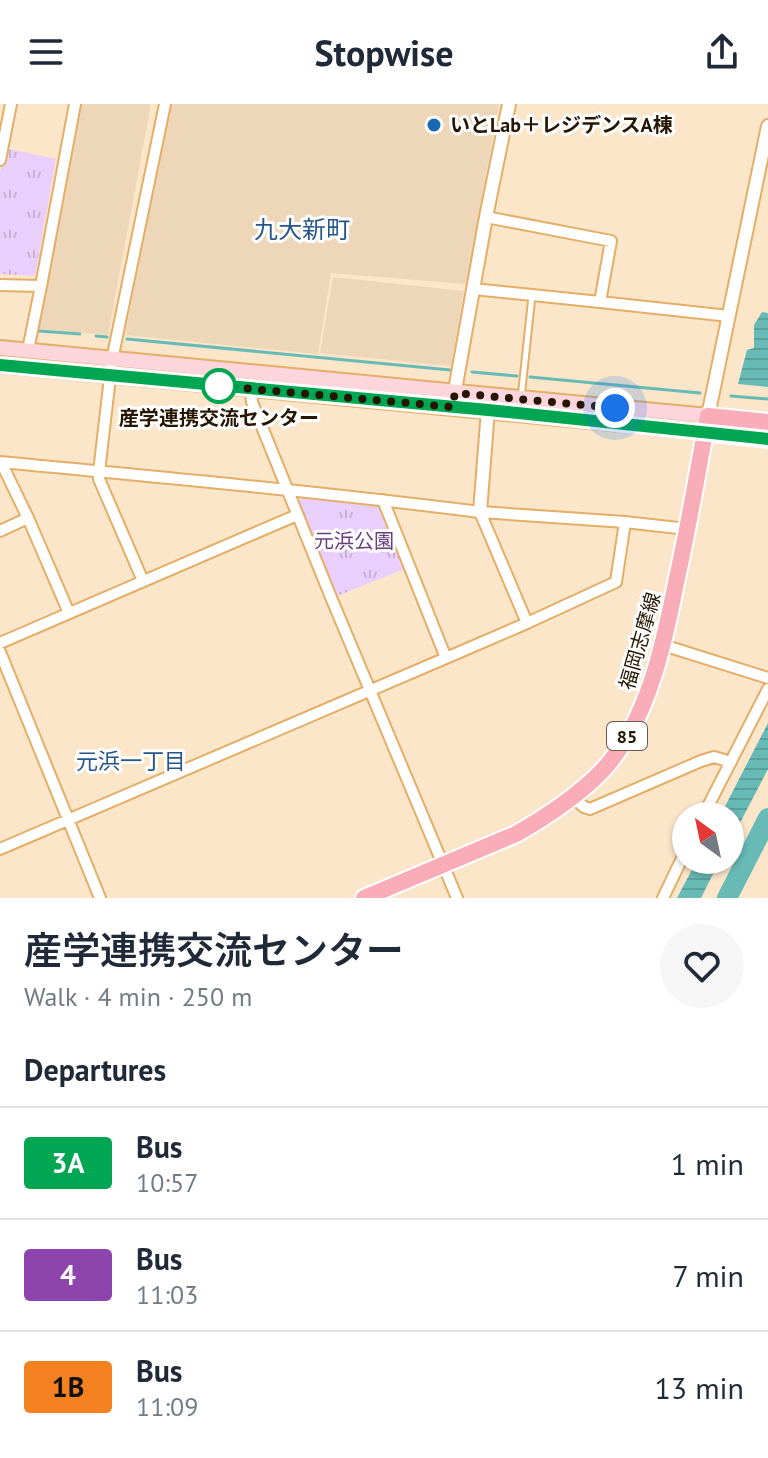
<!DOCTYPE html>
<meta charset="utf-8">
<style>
:root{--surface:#fff;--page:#f6f6f7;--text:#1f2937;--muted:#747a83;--line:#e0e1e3}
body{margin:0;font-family:"PT Sans","Noto Sans JP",sans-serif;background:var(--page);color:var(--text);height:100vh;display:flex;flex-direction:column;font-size:30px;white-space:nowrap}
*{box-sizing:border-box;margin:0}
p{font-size:26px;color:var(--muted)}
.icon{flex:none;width:44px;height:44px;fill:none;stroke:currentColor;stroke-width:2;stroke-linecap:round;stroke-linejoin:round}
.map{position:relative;height:794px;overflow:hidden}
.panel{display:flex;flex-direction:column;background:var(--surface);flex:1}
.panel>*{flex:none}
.badge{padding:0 16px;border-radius:6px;font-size:28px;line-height:52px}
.needle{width:52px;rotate:327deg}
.controls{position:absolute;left:672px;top:698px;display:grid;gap:16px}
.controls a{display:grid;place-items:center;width:72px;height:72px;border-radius:50%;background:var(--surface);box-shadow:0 2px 6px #0004;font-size:40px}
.you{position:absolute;width:40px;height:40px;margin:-20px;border:6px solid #fff;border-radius:50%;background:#1a73e8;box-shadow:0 0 0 12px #1a73e833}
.map>.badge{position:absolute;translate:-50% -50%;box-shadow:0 0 0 4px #fff}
h2{padding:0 24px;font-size:30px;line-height:72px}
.round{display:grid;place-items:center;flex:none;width:84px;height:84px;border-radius:42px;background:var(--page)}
.head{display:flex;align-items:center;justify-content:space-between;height:136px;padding:0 24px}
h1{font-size:38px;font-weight:600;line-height:60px}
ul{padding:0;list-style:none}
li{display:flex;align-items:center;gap:24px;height:112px;padding:0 24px;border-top:2px solid var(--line)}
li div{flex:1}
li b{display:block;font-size:30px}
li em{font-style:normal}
li .badge{min-width:88px;font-weight:700;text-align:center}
header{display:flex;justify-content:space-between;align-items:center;height:104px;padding:0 24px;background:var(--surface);font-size:36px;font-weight:600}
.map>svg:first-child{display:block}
.built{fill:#eed6b8}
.park{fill:url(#park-tufts)}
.water{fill:url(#water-rules)}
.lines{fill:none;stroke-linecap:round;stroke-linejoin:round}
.stream{stroke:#68bab7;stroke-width:3}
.river{stroke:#68bab7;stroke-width:20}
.service-casing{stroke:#e4ae67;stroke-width:9}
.minor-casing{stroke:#e4ae67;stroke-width:14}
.tertiary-casing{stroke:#e4ae67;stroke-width:16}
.secondary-casing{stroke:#e4ae67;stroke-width:18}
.primary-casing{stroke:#fff;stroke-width:20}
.service{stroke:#fff;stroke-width:5}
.minor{stroke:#fff;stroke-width:10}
.tertiary{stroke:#fff;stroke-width:12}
.secondary{stroke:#fcd6dc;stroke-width:14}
.primary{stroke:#f9adb8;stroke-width:16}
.line-casing{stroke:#fff;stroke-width:18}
.line{stroke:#00a651;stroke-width:12}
.walk{stroke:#261601;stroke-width:8;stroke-dasharray:0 14.4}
.poi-dot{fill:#1767b5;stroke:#fff;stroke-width:3}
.stop-dot{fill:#fff;stroke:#00a651;stroke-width:4}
.labels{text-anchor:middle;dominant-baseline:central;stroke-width:6;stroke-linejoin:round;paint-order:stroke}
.shield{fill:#fff;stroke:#675c4d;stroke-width:2}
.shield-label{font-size:18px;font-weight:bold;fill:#261601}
.poi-label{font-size:20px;font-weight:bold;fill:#261601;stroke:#fff;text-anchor:start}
.stop-label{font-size:20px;font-weight:bold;fill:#261601;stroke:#fff}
.park-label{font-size:20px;fill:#693f7f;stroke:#fff}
.street-label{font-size:20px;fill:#261601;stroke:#fff}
.neighbourhood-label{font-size:22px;fill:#265589;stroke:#fff}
.quarter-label{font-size:24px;fill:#265589;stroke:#fff}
</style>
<header><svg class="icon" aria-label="menu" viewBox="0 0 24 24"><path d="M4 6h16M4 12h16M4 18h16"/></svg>Stopwise<svg class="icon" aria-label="share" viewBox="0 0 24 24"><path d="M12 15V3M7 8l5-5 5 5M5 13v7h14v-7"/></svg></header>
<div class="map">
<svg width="768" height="794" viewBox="0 0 768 794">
<defs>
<pattern id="park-tufts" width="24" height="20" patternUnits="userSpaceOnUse" patternTransform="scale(2)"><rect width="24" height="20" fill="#eacefb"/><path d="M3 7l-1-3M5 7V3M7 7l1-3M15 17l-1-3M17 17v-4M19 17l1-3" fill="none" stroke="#c9b0d5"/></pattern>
<pattern id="water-rules" width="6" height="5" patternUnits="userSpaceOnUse" patternTransform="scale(2)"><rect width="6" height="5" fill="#68bab7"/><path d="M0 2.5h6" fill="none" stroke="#5a9f9c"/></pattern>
</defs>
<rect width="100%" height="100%" fill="#fce6ca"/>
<path class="built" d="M82,0H151L108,231L38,225Z
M171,0H499L466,180L331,169L318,250L125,231Z
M333,173L464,187L451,262L320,249Z"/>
<path class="park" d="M5,44L56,55L35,172L0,170V69Z
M303,393L378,400L407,464L337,492L297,400Z"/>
<path class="water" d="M762,208L768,209V283L738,280L747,246L754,244V221Z
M768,619V665L730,738V712H720Z
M697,756H720L701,794H677Z"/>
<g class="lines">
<path class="stream" d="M39,227L80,230
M96,232L107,233
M127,235L450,266
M472,268L517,272
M530,273L700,289
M731,292L768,295"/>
<path class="river" d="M727,794L768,714"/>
<g class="service-casing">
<path id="service" d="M521,294L532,192"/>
</g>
<g class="minor-casing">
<path id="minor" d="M0,56L11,0
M0,181L41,182L28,246
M41,182L75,0
M473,185L600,198L611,137L486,113
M600,198L729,212
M251,286L252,298L330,491L457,794
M0,358C160,373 320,388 480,408L527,519L446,554L383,396
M1,358L28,414L69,509
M480,408L625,418L687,425
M0,427L28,414
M143,477L99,375V368L112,256L165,0
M527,519L616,478L625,418
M0,539L297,411
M663,541L768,574
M0,548L100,794
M573,693L584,703L590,705L701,657L714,653L731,658
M703,712L768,585
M0,745L446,554
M663,794L686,746"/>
</g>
<g class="tertiary-casing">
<path id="tertiary" d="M452,303L486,113L509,0
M708,312L768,22
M480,408L488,306"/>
</g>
<g class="secondary-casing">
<path id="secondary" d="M0,244L708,312
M0,261L705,328"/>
</g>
<g class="primary-casing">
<path id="primary" d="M705,328L768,335
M364,794L516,730C546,713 575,694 600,669C648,620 664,539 677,474C689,420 698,366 708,312L768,318"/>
</g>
<use href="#service" class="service"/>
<use href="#minor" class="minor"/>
<use href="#tertiary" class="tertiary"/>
<use href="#secondary" class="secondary"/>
<use href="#primary" class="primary"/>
</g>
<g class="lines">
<g class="line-casing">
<path id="line" d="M0,261L488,306L768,335"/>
</g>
<use href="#line" class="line"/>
<path class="walk" d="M219,282L452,303L455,289L615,304"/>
</g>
<circle class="poi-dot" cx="434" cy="21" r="8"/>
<circle class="stop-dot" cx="219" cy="282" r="16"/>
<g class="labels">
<rect class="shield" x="607" y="618" width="40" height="28" rx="6"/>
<g class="shield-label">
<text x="627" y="632">85</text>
</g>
<g class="poi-label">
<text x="450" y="21">いとLab＋レジデンスA棟</text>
</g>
<g class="stop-label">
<text x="219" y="314">産学連携交流センター</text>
</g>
<g class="park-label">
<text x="354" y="437">元浜公園</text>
</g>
<g class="street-label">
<text transform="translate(640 537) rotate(-74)">福岡志摩線</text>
</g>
<g class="neighbourhood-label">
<text x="131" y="657">元浜一丁目</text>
</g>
<g class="quarter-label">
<text x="302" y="125">九大新町</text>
</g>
</g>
</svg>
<div class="controls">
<a><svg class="needle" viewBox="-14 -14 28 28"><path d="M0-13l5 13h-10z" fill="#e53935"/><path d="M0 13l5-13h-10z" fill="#747a83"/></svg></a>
</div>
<div class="you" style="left:615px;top:304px"></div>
</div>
<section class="panel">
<div class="head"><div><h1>産学連携交流センター</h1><p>Walk · 4 min · 250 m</p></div><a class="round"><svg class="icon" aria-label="heart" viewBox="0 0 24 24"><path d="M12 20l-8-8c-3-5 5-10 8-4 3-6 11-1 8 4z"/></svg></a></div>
<h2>Departures</h2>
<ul>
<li><span class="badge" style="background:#00a651;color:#fff">3A</span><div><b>Bus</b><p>10:57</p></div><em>1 min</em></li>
<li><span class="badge" style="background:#8e44ad;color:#fff">4</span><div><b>Bus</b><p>11:03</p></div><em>7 min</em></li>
<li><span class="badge" style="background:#f58220;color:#111">1B</span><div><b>Bus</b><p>11:09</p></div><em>13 min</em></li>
</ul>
</section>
